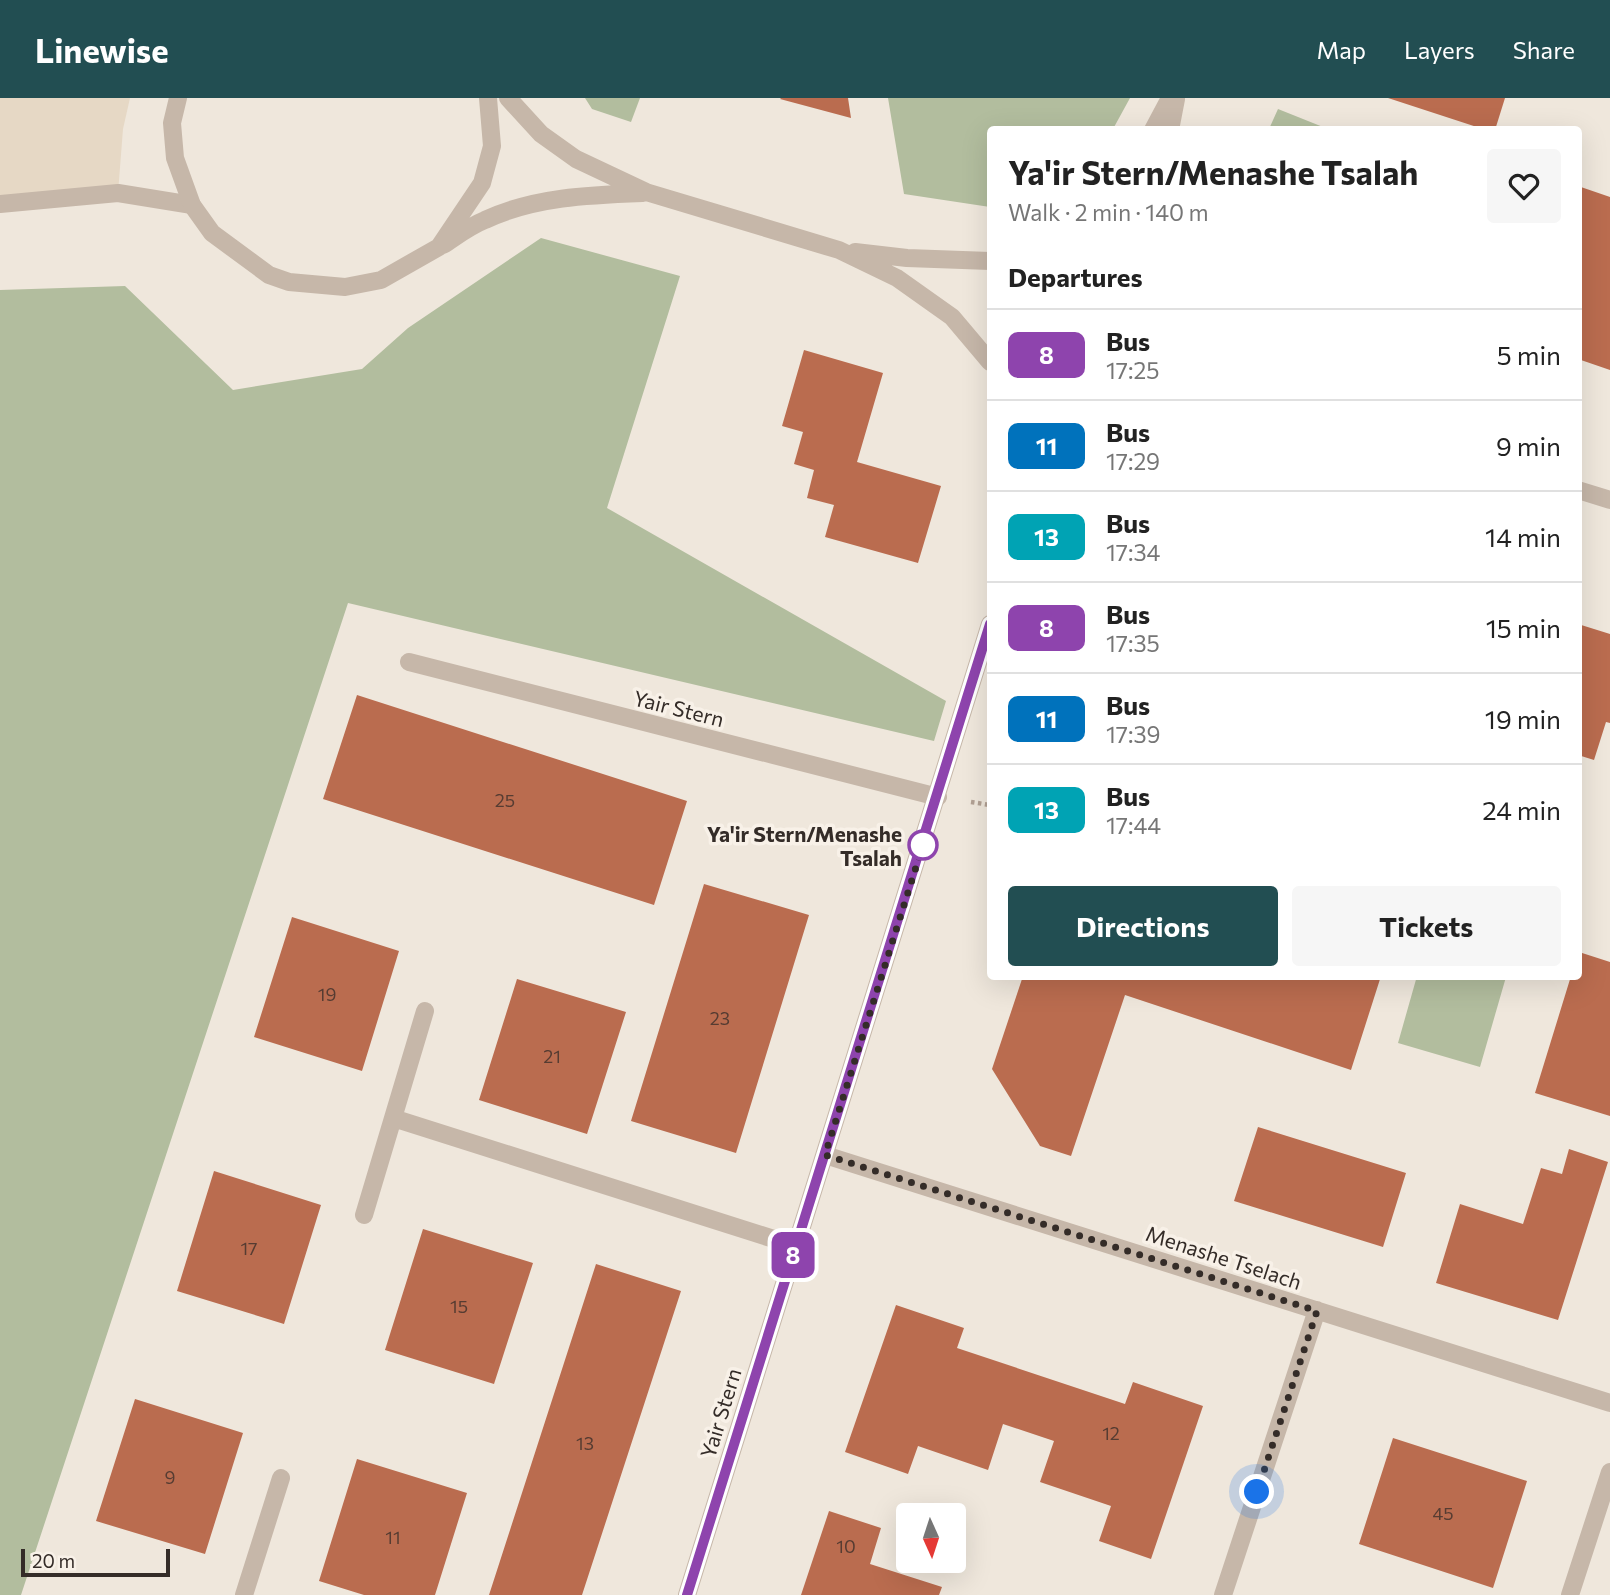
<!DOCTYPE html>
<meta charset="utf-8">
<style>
:root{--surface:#fff;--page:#f6f6f6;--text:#222;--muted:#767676;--line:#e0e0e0;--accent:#224e52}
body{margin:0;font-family:Commissioner,sans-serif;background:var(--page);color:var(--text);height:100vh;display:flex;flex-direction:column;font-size:26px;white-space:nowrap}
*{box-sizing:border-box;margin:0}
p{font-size:23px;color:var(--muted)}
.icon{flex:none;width:38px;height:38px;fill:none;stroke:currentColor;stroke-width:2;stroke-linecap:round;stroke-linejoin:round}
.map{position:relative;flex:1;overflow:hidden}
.sheet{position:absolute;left:987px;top:28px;width:595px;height:854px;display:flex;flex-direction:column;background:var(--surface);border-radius:7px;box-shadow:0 7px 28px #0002}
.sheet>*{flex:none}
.badge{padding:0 14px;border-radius:10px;font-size:24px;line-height:46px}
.needle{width:46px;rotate:177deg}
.fabs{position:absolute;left:896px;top:1405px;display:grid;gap:14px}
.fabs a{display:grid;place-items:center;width:70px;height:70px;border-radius:7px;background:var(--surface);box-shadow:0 7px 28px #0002;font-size:35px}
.scale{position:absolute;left:21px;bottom:18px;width:149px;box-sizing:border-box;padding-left:7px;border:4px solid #342c28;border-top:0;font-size:19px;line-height:24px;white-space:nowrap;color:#342c28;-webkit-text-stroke:5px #f8f1e8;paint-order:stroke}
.you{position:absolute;width:35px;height:35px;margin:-18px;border:5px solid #fff;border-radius:50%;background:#1a73e8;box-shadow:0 0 0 10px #1a73e833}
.map>.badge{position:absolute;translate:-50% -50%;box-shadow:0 0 0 4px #fff}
h2{padding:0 21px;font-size:26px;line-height:63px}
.round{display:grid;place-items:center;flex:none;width:74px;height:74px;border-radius:7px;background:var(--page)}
.headline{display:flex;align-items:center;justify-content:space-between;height:119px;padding:0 21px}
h1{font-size:33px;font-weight:700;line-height:52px}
.action{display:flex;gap:14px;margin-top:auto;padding:14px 21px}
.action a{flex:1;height:80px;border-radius:7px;background:var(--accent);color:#fff;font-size:28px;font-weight:700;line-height:80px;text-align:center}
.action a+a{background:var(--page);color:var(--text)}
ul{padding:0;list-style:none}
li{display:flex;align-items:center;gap:21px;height:91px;padding:0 21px;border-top:2px solid var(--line)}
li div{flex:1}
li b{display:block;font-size:26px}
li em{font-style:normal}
li .badge{min-width:77px;font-weight:700;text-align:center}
header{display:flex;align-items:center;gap:42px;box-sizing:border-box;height:98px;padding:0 35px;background:var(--accent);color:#fff}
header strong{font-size:33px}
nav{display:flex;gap:38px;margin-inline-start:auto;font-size:24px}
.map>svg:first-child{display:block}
.green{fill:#b2bd9e}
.plaza{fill:#e6d8c5}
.building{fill:#ba6c4f}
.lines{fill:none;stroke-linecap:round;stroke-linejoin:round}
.path{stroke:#b2a194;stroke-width:4.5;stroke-dasharray:3.5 3.5;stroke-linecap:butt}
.service{stroke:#c6b7a9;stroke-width:18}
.minor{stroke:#c6b7a9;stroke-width:18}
.tertiary{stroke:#c6b7a9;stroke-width:18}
.line-casing{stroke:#fff;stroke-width:16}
.line{stroke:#8e44ad;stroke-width:10}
.walk{stroke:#342c28;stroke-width:7;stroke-dasharray:0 12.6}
.stop-dot{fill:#fff;stroke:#8e44ad;stroke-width:3.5}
.labels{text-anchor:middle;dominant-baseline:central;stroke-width:7;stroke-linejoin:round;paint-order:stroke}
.number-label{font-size:18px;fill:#563c32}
.street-label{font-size:21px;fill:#342c28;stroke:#f8f1e8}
.stop-label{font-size:21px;font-weight:bold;fill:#342c28;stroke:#f8f1e8;text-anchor:end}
</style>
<header>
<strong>Linewise</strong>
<nav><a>Map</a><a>Layers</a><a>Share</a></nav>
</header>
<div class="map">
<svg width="1610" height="1497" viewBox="0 0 1610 1497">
<rect width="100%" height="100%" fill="#efe7dc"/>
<path class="green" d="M585,0H640L631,24L592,11Z
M888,0H1130L1113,31L990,32V109L904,96Z
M1278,11L1328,31H1269Z
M541,140L680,178L607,410L946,603L934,643L348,505L21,1497H0V192L125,188L233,292L362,271L408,230Z
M1417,878L1506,879L1480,969L1398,945Z"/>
<path class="plaza" d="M0,0H130L123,31L118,95L0,106Z"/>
<path class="building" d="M848,0L851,20L780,1L781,0Z
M1388,0H1505L1495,32H1486Z
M1578,88L1610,99V272L1578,261Z
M804,252L883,275L857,364L941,388L918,465L825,439L834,407L807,400L814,372L794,366L803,334L782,328Z
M1578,526L1610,536V625L1606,624L1594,662L1578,657Z
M357,597L687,703L654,807L323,701Z
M704,786L809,817L736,1055L631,1023Z
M292,819L399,853L362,973L254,939Z
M1579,854L1610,864V1018L1535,995L1571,878H1578Z
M1023,878H1381L1351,972L1125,897L1071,1058L1040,1048L992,971Z
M517,881L626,914L587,1036L479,1002Z
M1258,1029L1406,1075L1383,1149L1234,1103Z
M1569,1051L1608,1064L1558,1222L1436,1185L1460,1106L1523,1126L1541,1070L1562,1076Z
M214,1073L321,1107L284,1226L177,1193Z
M423,1131L533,1165L494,1286L385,1252Z
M596,1166L681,1193L582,1497H489Z
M896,1207L964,1230L957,1250L1125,1306L1133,1284L1203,1308L1151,1461L1099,1443L1111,1408L1040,1384L1054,1343L1003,1326L988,1372L918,1348L908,1376L845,1354Z
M135,1301L243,1335L205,1456L96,1423Z
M1393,1340L1527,1383L1493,1490L1359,1446Z
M357,1361L467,1395L435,1497H364L319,1483Z
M829,1413L881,1430L870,1466L942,1489L939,1497H801Z"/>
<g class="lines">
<path class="path" d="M971,704L990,707"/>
<path class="service" d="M0,106L118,95L192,107"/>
<path class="minor" d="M178,0L172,25L175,60L192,107L212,135L269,177L289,184L345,189L381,182L439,149L482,85L492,48L488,0
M508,0L541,36L576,61L646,94L839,152L897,180L952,219L990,264
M443,147C457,138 470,128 485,122C534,99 589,97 643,95
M855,154L907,160L990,163
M409,564L938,699
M393,1020L796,1148
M825,1057L1610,1305
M364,1117L425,913
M244,1497L281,1380
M1223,1497L1317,1212
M1570,1497L1610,1374"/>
<path class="tertiary" d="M1153,32L1170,0
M1170,32L1176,1
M1578,392L1610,402
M687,1497L990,526"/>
</g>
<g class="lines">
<g class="line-casing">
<path id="line" d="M687,1497L990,526"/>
</g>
<use href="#line" class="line"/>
<path class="walk" d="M923,747L825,1057L1317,1213L1257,1394"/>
</g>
<circle class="stop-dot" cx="923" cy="747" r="14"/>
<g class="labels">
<g class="number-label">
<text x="505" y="702">25</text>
<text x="327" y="896">19</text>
<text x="720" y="920">23</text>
<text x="552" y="958">21</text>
<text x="249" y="1150">17</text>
<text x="459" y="1208">15</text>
<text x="1111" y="1335">12</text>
<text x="585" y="1345">13</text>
<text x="170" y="1379">9</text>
<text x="1443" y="1415">45</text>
<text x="393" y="1439">11</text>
<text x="846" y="1448">10</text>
</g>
<g class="street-label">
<text transform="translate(679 610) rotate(14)">Yair Stern</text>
<text transform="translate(1224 1159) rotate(18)">Menashe Tselach</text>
<text transform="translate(720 1315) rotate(-73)">Yair Stern</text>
</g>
<g class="stop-label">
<text x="902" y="735">Ya'ir Stern/Menashe<tspan x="902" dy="24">Tsalah</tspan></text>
</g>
</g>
</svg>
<div class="fabs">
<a><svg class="needle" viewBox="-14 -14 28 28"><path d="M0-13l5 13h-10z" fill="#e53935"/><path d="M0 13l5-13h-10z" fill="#767676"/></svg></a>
</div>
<div class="scale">20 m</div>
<div class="you" style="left:1257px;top:1394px"></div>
<b class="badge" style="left:793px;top:1157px;background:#8e44ad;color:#fff">8</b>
<section class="sheet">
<div class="headline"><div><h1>Ya'ir Stern/Menashe Tsalah</h1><p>Walk · 2 min · 140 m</p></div><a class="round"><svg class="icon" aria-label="heart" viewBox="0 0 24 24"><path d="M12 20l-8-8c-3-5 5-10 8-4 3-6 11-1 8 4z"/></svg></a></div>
<h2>Departures</h2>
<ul>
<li><span class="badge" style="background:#8e44ad;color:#fff">8</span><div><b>Bus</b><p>17:25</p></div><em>5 min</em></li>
<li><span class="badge" style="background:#0072bc;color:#fff">11</span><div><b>Bus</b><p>17:29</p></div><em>9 min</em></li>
<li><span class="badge" style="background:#00a3b4;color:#fff">13</span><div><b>Bus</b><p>17:34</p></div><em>14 min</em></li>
<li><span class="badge" style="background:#8e44ad;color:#fff">8</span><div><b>Bus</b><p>17:35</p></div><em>15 min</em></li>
<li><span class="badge" style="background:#0072bc;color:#fff">11</span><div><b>Bus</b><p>17:39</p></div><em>19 min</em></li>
<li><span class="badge" style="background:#00a3b4;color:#fff">13</span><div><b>Bus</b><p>17:44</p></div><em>24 min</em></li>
</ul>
<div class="action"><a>Directions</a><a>Tickets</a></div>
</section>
</div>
